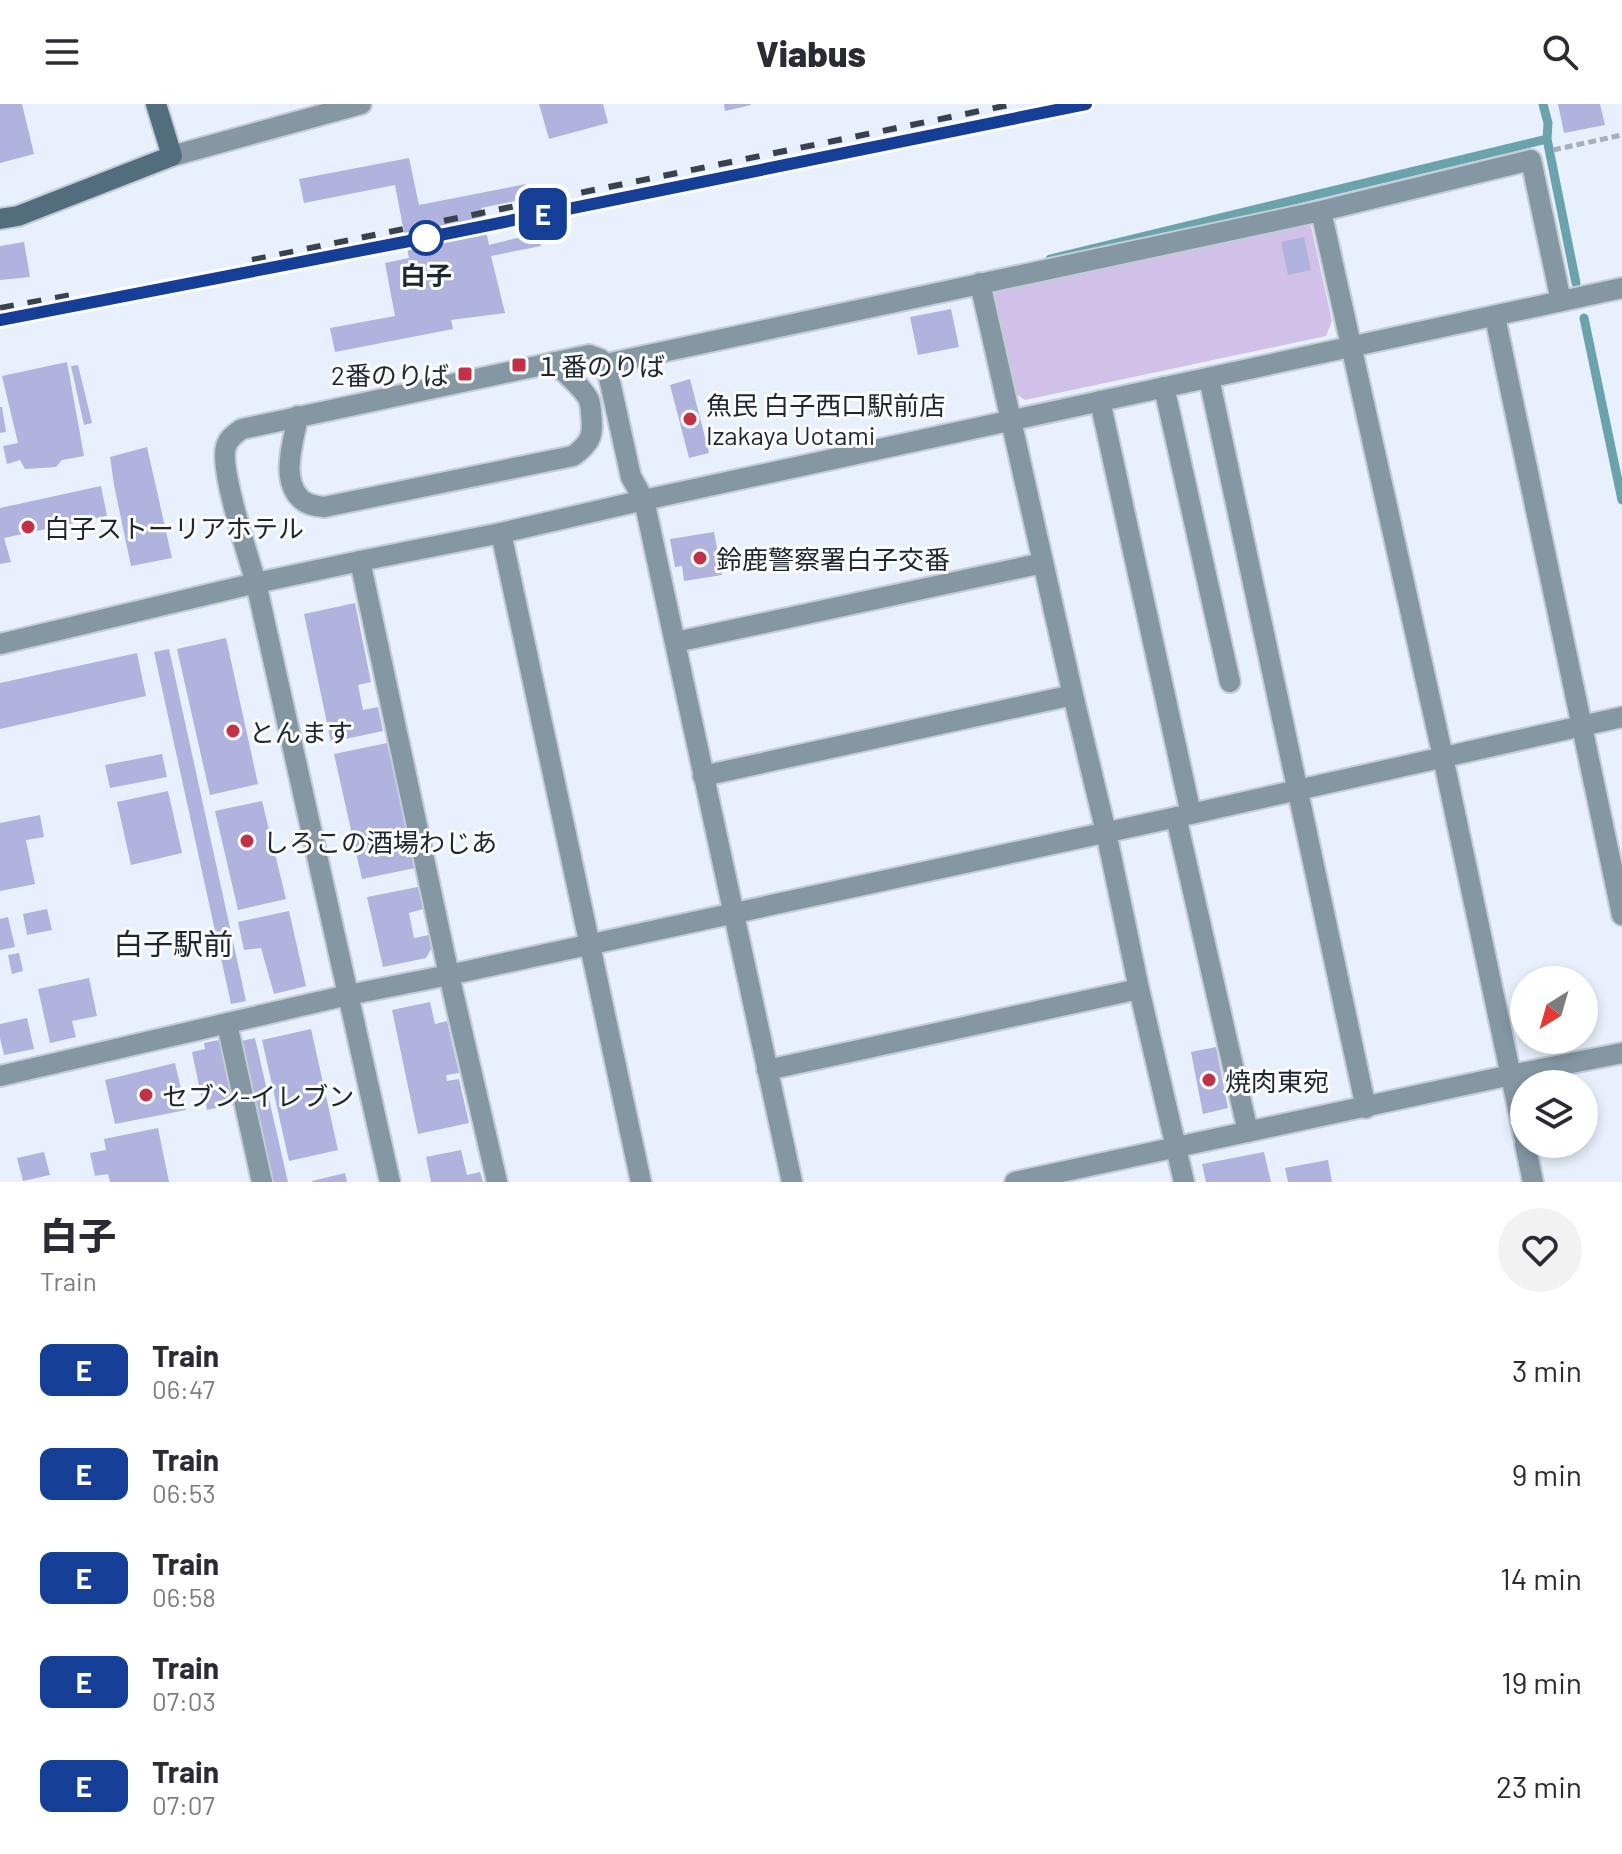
<!DOCTYPE html>
<meta charset="utf-8">
<style>
:root{--surface:#fff;--page:#f2f2f3;--text:#2b2b33;--muted:#7c7c81}
body{margin:0;font-family:Barlow,"Noto Sans JP",sans-serif;background:var(--page);color:var(--text);height:100vh;display:flex;flex-direction:column;font-size:30px;white-space:nowrap}
*{box-sizing:border-box;margin:0}
p{font-size:26px;color:var(--muted)}
.icon{flex:none;width:44px;height:44px;fill:none;stroke:currentColor;stroke-width:2;stroke-linecap:round;stroke-linejoin:round}
.map{position:relative;height:1078px;overflow:hidden}
.side{display:flex;flex-direction:column;background:var(--surface);flex:1}
.side>*{flex:none}
.badge{padding:0 16px;border-radius:12px;font-size:28px;line-height:52px}
.needle{width:52px;rotate:217deg}
.tools{position:absolute;left:1510px;top:862px;display:grid;gap:16px}
.tools a{display:grid;place-items:center;width:88px;height:88px;border-radius:50%;background:var(--surface);box-shadow:0 4px 12px #0003;font-size:40px}
.map>.badge{position:absolute;translate:-50% -50%;box-shadow:0 0 0 4px #fff}
.round{display:grid;place-items:center;flex:none;width:84px;height:84px;border-radius:42px;background:var(--page)}
.headline{display:flex;align-items:center;justify-content:space-between;height:136px;padding:0 40px}
h1{font-size:38px;font-weight:800;line-height:60px}
ul{padding:0;list-style:none}
li{display:flex;align-items:center;gap:24px;height:104px;padding:0 40px}
li div{flex:1}
li b{display:block;font-size:30px}
li em{font-style:normal}
li .badge{min-width:88px;font-weight:700;text-align:center}
header{display:flex;justify-content:space-between;align-items:center;height:104px;padding:0 40px;background:var(--surface);font-size:36px;font-weight:800}
.map>svg:first-child{display:block}
.green{fill:#d1c0e7}
.lines{fill:none;stroke-linecap:round;stroke-linejoin:round}
.stream{stroke:#6aa3ac;stroke-width:9}
.building{fill:#afb3dd}
.minor-casing{stroke:#c3ccd7;stroke-width:24}
.tertiary-casing{stroke:#c3ccd7;stroke-width:24}
.secondary-casing{stroke:#c3ccd7;stroke-width:24}
.path{stroke:#a6afba;stroke-width:5;stroke-dasharray:8 4;stroke-linecap:butt}
.minor{stroke:#8497a3;stroke-width:20}
.tertiary{stroke:#8497a3;stroke-width:20}
.secondary{stroke:#526e7e;stroke-width:20}
.rail{stroke:#39414c;stroke-width:6;stroke-dasharray:14 14;stroke-linecap:butt}
.line-casing{stroke:#fff;stroke-width:18}
.line{stroke:#153f97;stroke-width:12}
.stop-dot{fill:#fff;stroke:#153f97;stroke-width:4}
.poi-dot{fill:#c23147;stroke:#fcfcfc;stroke-width:3}
.labels{text-anchor:middle;dominant-baseline:central;stroke-width:6;stroke-linejoin:round;paint-order:stroke}
.stop-label{font-size:26px;font-weight:bold;fill:#1e2631;stroke:#fcfcfc}
.poi-label{font-size:26px;fill:#1e2631;stroke:#fcfcfc;text-anchor:start}
.quarter-label{font-size:30px;fill:#1e2631;stroke:#fcfcfc}
</style>
<header><svg class="icon" aria-label="menu" viewBox="0 0 24 24"><path d="M4 6h16M4 12h16M4 18h16"/></svg>Viabus<svg class="icon" aria-label="search" viewBox="0 0 24 24"><circle cx="10" cy="10" r="6"/><path d="M15 15l6 6"/></svg></header>
<div class="map">
<svg width="1622" height="1078" viewBox="0 0 1622 1078">
<rect width="100%" height="100%" fill="#e7f0fc"/>
<path class="green" d="M1294,117L1311,122L1332,217L1326,232L1025,296L1010,286L991,195L1000,183Z"/>
<g class="lines">
<path class="stream" d="M1543,0L1548,19L1547,35L1576,179
M1050,155L1547,35
M1584,214L1622,396"/>
</g>
<path class="building" d="M0,0H22L34,50L0,59Z
M539,0H603L608,19L549,35Z
M724,0H750L751,1L725,7Z
M1558,0H1600L1605,21L1564,29Z
M409,54L419,101L526,80L529,94L481,104L489,141L538,129L541,142L491,152L505,209L451,216L453,225L335,248L330,224L395,212L385,159L409,154L395,81L304,99L299,75Z
M1304,133L1311,166L1288,171L1281,138Z
M24,138L30,173L0,176V142Z
M951,205L959,243L918,251L910,213Z
M67,258L84,352L62,356L56,363L25,365L20,356L7,360L3,342L18,339L2,272Z
M78,261L92,319L84,321L71,262Z
M690,275L709,349L689,354L670,281Z
M0,303H2L6,328L0,329Z
M147,343L172,454L131,462L114,381L110,353Z
M101,382L107,412L4,434L11,458L0,460V404Z
M714,428L722,471L684,477L682,462L675,463L670,435Z
M355,499L371,578L358,581L363,606L378,603L383,627L331,638L304,510Z
M226,534L258,680L210,691L177,545Z
M169,545L246,897L231,900L154,548Z
M137,549L146,592L0,625V579Z
M387,639L415,764L362,775L334,650Z
M162,650L167,673L110,684L105,661Z
M168,687L182,749L131,761L117,698Z
M262,697L286,795L238,806L215,707Z
M40,711L44,733L26,736L35,780L0,787V719Z
M418,783L423,805L409,809L414,834L429,831L431,845L426,854L383,863L367,793Z
M47,805L52,826L27,831L23,810Z
M289,807L306,882L274,890L261,844L244,846L238,818Z
M8,813L15,843L0,846V815Z
M19,849L23,867L12,870L8,851Z
M89,874L97,912L72,917L76,933L50,939L38,885Z
M430,898L435,920L447,917L459,969L446,971L447,977L459,975L469,1019L418,1030L392,906Z
M27,914L34,945L4,951L0,934V920Z
M311,925L338,1046L289,1057L262,936Z
M255,934L288,1078H273L241,937Z
M223,935L239,999L207,1006L206,1000L203,1001L192,948L205,945L204,939Z
M1216,943L1228,1004L1203,1010L1191,948Z
M175,959L186,1006L115,1020L105,976Z
M158,1024L169,1078H110L108,1070L95,1072L90,1049L106,1046L104,1035Z
M461,1046L467,1071L480,1068L483,1078H431L426,1053Z
M44,1048L50,1071L23,1077L17,1054Z
M1264,1048L1271,1078H1206L1202,1060Z
M1328,1056L1332,1078H1288L1285,1064Z
M345,1069L347,1078H312V1077Z"/>
<g class="lines">
<g class="minor-casing">
<path id="minor" d="M172,52L361,0
M1321,107L1443,653L1524,1033
M980,179L1073,591L1106,728L1139,885L1184,1078
M1495,213L1622,811
M1350,243L1622,184
M606,260L1321,107L1531,56L1561,197
M1209,274L1366,1004
M1164,283L1230,578
M1100,297L1191,710
M644,396C695,623 741,851 792,1078
M501,429L641,1078
M360,457L449,871L497,1078
M676,538L1043,459
M703,672L1073,591
M1176,713L1248,1028
M227,920L262,1078
M767,966L1139,885
M0,972L348,891L449,871L1191,710L1622,613
M1525,1040L1533,1078
M1015,1078L1511,971L1622,949"/>
</g>
<g class="tertiary-casing">
<path id="tertiary" d="M298,312C294,336 280,374 300,394C306,401 316,402 324,403L573,352C591,339 594,331 591,309C591,305 590,300 589,296C582,282 565,270 554,258
M0,540L256,479L360,457L501,429L644,396L1350,243
M390,1078L256,479C249,455 219,364 226,343C228,334 235,330 242,325L589,251L600,255L606,260L631,373L644,396"/>
</g>
<g class="secondary-casing">
<path id="secondary" d="M0,115L18,112L172,52L156,0"/>
</g>
<path class="path" d="M1553,46L1622,31"/>
<use href="#minor" class="minor"/>
<use href="#tertiary" class="tertiary"/>
<use href="#secondary" class="secondary"/>
<path class="rail" d="M252,156L1014,0
M0,204L71,191
M0,216L425,134L1086,0"/>
</g>
<g class="lines">
<g class="line-casing">
<path id="line" d="M0,216L425,134L1086,0"/>
</g>
<use href="#line" class="line"/>
</g>
<circle class="stop-dot" cx="426" cy="134" r="16"/>
<g class="poi-dot">
<rect x="511" y="253" width="16" height="16" rx="4"/>
<rect x="457" y="262" width="16" height="16" rx="4"/>
<circle cx="690" cy="315" r="8"/>
<circle cx="28" cy="423" r="8"/>
<circle cx="700" cy="454" r="8"/>
<circle cx="233" cy="627" r="8"/>
<circle cx="247" cy="737" r="8"/>
<circle cx="1209" cy="976" r="8"/>
<circle cx="146" cy="991" r="8"/>
</g>
<g class="labels">
<g class="stop-label">
<text x="426" y="170">白子</text>
</g>
<g class="poi-label">
<text x="535" y="261">１番のりば</text>
<text x="449" y="270" text-anchor="end">2番のりば</text>
<text x="706" y="300">魚民 白子西口駅前店<tspan x="706" dy="30">Izakaya Uotami</tspan></text>
<text x="44" y="423">白子ストーリアホテル</text>
<text x="716" y="454">鈴鹿警察署白子交番</text>
<text x="249" y="627">とんます</text>
<text x="263" y="737">しろこの酒場わじあ</text>
<text x="1225" y="976">焼肉東宛</text>
<text x="162" y="991">セブン-イレブン</text>
</g>
<g class="quarter-label">
<text x="173" y="839">白子駅前</text>
</g>
</g>
</svg>
<div class="tools">
<a><svg class="needle" viewBox="-14 -14 28 28"><path d="M0-13l5 13h-10z" fill="#e53935"/><path d="M0 13l5-13h-10z" fill="#7c7c81"/></svg></a>
<a><svg class="icon" aria-label="layers" viewBox="0 0 24 24"><path d="M12 4l9 5-9 5-9-5zM3 14l9 5 9-5"/></svg></a>
</div>
<b class="badge" style="left:543px;top:110px;background:#153f97;color:#fff">E</b>
</div>
<section class="side">
<div class="headline"><div><h1>白子</h1><p>Train</p></div><a class="round"><svg class="icon" aria-label="heart" viewBox="0 0 24 24"><path d="M12 20l-8-8c-3-5 5-10 8-4 3-6 11-1 8 4z"/></svg></a></div>
<ul>
<li><span class="badge" style="background:#153f97;color:#fff">E</span><div><b>Train</b><p>06:47</p></div><em>3 min</em></li>
<li><span class="badge" style="background:#153f97;color:#fff">E</span><div><b>Train</b><p>06:53</p></div><em>9 min</em></li>
<li><span class="badge" style="background:#153f97;color:#fff">E</span><div><b>Train</b><p>06:58</p></div><em>14 min</em></li>
<li><span class="badge" style="background:#153f97;color:#fff">E</span><div><b>Train</b><p>07:03</p></div><em>19 min</em></li>
<li><span class="badge" style="background:#153f97;color:#fff">E</span><div><b>Train</b><p>07:07</p></div><em>23 min</em></li>
</ul>
</section>
